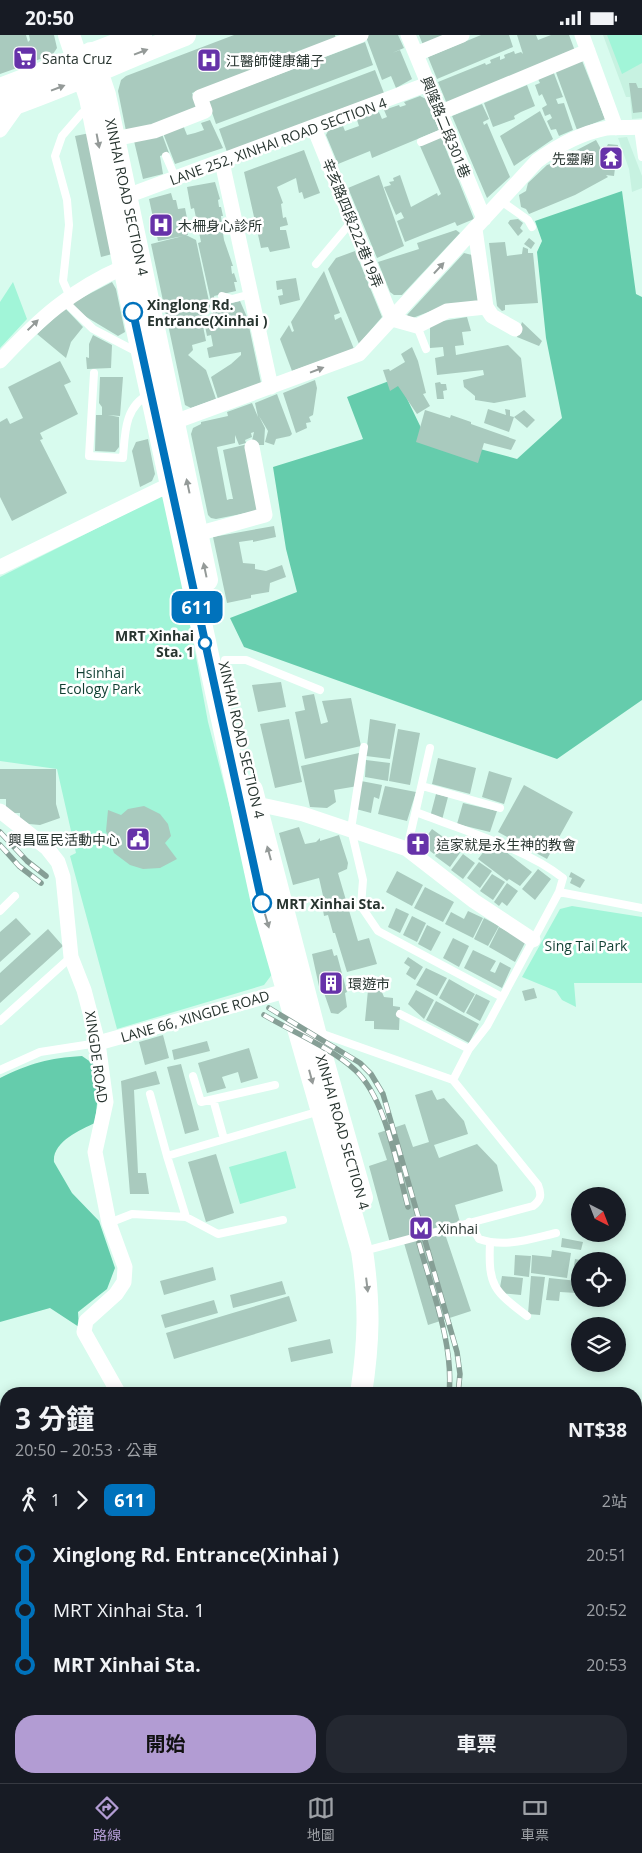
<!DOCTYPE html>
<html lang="zh-TW">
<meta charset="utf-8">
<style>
:root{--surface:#171b24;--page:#242831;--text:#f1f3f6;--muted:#9ea1a6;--line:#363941;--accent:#b29cd3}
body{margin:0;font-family:"Open Sans","Noto Sans TC",sans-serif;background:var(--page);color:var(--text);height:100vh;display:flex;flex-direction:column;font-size:19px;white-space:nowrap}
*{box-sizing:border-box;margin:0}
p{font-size:16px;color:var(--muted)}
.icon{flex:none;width:28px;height:28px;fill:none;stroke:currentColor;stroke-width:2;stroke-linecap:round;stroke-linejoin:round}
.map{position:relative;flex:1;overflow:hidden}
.details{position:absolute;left:0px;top:1352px;width:642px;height:396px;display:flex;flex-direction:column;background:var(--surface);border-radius:20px 20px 0 0;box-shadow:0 2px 12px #0003}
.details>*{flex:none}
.badge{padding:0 10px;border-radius:8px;font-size:18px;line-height:32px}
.needle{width:32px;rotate:138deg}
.fabs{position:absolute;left:571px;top:1152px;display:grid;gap:10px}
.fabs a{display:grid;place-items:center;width:55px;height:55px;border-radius:50%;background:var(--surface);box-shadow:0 2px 12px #0003;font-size:25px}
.map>.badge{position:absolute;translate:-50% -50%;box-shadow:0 0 0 2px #fff}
.legs{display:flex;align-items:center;gap:8px;height:55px;padding:0 15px;font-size:16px}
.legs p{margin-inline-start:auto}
.overview{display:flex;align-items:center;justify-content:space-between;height:85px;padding:0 15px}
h1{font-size:28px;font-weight:700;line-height:38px}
.button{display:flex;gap:10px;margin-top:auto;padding:10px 15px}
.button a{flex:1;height:58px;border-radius:20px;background:var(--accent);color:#111;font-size:20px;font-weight:700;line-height:58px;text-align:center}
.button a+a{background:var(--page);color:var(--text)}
ul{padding:0 15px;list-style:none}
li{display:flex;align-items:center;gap:18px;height:55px;font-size:19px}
li i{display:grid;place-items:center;width:8px;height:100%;margin:0 6px;background:currentColor}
li i::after{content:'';width:12px;height:12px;margin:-6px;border:4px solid;border-radius:50%;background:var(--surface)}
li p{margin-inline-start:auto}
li:first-child i{background:linear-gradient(#0000 50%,currentColor 0)}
li:last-child i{background:linear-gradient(currentColor 50%,#0000 0)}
.status{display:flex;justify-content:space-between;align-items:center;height:35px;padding:0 25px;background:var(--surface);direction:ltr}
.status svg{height:14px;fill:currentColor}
.dock{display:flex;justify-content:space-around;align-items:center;height:70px;border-top:1px solid var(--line);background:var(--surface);font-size:14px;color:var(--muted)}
.dock a{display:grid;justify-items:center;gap:2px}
.dock .active{color:var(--accent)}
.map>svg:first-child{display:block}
.built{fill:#c7f2e1}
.green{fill:#a1f5d8}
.forest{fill:#65ccac}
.building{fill:#a9cabe}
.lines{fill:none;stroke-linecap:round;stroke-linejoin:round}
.lane{stroke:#fff;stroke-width:8}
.street{stroke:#fff;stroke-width:15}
.secondary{stroke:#fff;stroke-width:22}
.rail-casing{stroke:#869f96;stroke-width:5.5}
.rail{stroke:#fff;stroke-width:4;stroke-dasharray:11;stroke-linecap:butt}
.oneway{fill:#949a98}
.line-1-casing{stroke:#fff;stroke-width:11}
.line-1{stroke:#0072bc;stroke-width:8}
.stop-1-dot{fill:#fff;stroke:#0072bc;stroke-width:2.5}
.labels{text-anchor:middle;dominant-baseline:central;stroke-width:5;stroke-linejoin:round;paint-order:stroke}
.poi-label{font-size:14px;fill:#283530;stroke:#fff;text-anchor:start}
.street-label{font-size:14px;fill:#283530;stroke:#fff}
.stop-label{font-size:14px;font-weight:bold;fill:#283530;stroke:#fff;text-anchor:start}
.park-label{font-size:14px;fill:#103f32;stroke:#fff}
</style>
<div class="status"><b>20:50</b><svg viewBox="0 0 49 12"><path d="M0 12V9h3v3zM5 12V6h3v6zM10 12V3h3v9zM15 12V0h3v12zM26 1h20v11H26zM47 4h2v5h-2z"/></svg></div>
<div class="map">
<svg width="642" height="1748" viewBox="0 0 642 1748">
<rect width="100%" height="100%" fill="#d8fbee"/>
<path class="built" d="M603,0H642V83L632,84L630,62H626Z
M627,102L642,141V153L632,157L629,134L618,103Z
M30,1743H147L139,1748H35Z"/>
<path class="green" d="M607,0H642V28L622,39Z
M13,247L27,284L0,313V267Z
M161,461L167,465L208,687L273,938L264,950L117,994L70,821L76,818L57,734L0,726V542Z
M572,871L642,882V948H574L576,972L562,965L556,956L522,942L560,874Z
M286,1116L296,1153L240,1169L229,1132Z
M642,1490V1748H524L517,1743L636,1742V1491Z"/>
<path class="forest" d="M622,156L636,259L642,262V665L557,724L244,612L230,583L297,557L286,514L273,432L363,404L347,362L397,343L424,399L517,424L562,383L546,303L537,217L542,206L535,186Z
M82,1021L95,1030L99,1049L95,1088C80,1095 52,1107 54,1127L72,1158L99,1186L115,1233L107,1254L78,1277L79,1292L50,1273L0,1287V1043C31,1028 48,1023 82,1021Z
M0,1416L6,1422V1612L0,1616Z"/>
<path class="building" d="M0,0H26L28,7L30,5L29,0H54L57,13L53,19L35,26L31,20L34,27L0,39Z
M234,0H335L336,5L192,58L198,73L136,95L126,96L118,56L121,45L126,41Z
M369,0H398L404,13L392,18L400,15L412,44L396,53L391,41L382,45L366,2Z
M419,0H448L423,10Z
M481,0H509L513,12L437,44L428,22Z
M517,0H536L538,5L551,0H569L575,16L447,69L438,47L485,28L486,30L491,28L490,25L500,21V25L505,23L504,20L514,16L515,19L521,17L523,19Z
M365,7L373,30L216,89L208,66Z
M581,23L605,84L577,95L554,32Z
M552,33L563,62L556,64L558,69L564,68L573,95L559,101L556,94L551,95L547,86L552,83L550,79L545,81L542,73L547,70L542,59L539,61L535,50L540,48L537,42Z
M375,35L384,58L227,117L219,94Z
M629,48H636L638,53H642V77L633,78Z
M527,50L535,71L521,77L514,81L515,84L493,92L484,68Z
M420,61L426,64L439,95L372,123L370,116L338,129L326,100L328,96L343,91L345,96L359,91L357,85L379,77L382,84L387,82L384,75L399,70L400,72L406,70L404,67Z
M482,69L489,84L483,87L484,90L487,88L510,142L487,163L452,81Z
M540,76L553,104L514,131L500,101Z
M210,85L223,113L175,129L163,98L183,90L187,100L195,98L204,95L201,88Z
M90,98L116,218L101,222L75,101Z
M162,99L169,118L160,121L163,139L143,144L134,106Z
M441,102L474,184L457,191L455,187L405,207L397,186L404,183L401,177L396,180L384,152L391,150L389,147L394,146L393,143L400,140L411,172L437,158L438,161L441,159L420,111Z
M596,105L601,114L607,111L608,109L618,110L614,141L606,140L608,142L575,160L529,179L526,174L521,172L519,160L526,156L528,148L547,130L553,128L556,132L562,128L565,132L568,131L562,120L573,115L575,116Z
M304,115L320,158L304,164L302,157L299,158L296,143L277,152L283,168L281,169L283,183L286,182L288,190L280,192V195H286L290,213L270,217L268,212L261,213L244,137Z
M379,140L404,211L377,223L348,153Z
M215,147L220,164L218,165L219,172H221L223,181H221L222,189H224L226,198H223L224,205L233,231H231L232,239L234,238L237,247H234L236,256L214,261L215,270L212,271L198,208L201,207L194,173L191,174L187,152Z
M171,158L173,165H176L178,174L185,173L187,183L180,184L183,195L187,194L188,200H186L196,205L210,271L208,276L201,281L206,306L192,310L193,315L188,320L206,335L216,364L191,373L185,370L151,209L183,201L158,206L149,164Z
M518,184L523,188L520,193L523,196L518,201L508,188L510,185Z
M456,195L460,198L402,260H394L390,257L378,227L419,214L417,208Z
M529,203L535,208L531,214L524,209Z
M505,207L507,221L522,219L523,212L528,214V218H533L538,268L505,270V275L502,276L497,271L489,208Z
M355,216L382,282L359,309L328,234L336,223Z
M464,218L476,221L481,266L439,273L410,284L407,280Z
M324,236L340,278L334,280L335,285L341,282L354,314L292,336L280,304L289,290L292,297L294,296L291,287Z
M296,243L300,265L280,270L278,261L283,260L282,254L277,255L276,246Z
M112,247L116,254L125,297L118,301L78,277L72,268Z
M240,266L247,282L261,348L218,364L211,342L231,329L241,320V317L209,323L207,313L213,311L211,300L207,301L205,291L212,290L210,279L213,278L212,272Z
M65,273L83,292L71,307L66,323L37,299Z
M467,282L471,296L462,297L464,310L455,311L456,320L508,310L521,323L526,362L494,368L475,365V361L464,352L463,345L484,340L483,335L437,340L435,323L444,321L443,312L430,313V288Z
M522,287L542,306L539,311L517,302Z
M93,300L112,310L111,333L87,334L86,322L89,323V309Z
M412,312L418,326L426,358L423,359L430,371L417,379L398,351L390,356L383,335L389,334L390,336L405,327L401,319Z
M60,326L71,347L64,350L78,379L40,398L43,404L40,405L67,458L12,486L0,462V387L7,383L10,389L23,383L8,352Z
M100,342H123L120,381L108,380L119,382V412L115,417L95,416L96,380H102V372L99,368Z
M315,345L317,353L313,380L309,382L311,387L306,388L307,393L296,398L283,358Z
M440,347L441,349H446L447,355L443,356L444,364H437L435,348Z
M277,359L292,399L290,401L276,404L274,410L265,407L268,396L259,381L265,393L264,410H251L254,397L251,398L252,402L245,405L246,408L239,410L235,400V408L217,412L227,465L230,464H233L223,415L248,409L261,475L216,484L211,483L208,480L191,399L193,393L201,389V387L228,381L227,377L252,368L258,382L255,368Z
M488,374L506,380L505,374L510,375V381L514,382L524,375L535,385L527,393L514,382L509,397L484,388Z
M425,375L450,383L451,380L471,387V389L516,405L511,415L484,408L478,428L416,407Z
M148,404L155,439L152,446L140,452L132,416L136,407Z
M274,491L276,502L253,507V505L239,507L243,528L255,529V534L266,536L282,530L286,542L270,548L269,557L251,560V563L227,568L213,502Z
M281,647L286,672L258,677L252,650Z
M314,659L321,689L328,687L322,666L351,663L361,711L305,724L295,677L305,675L302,661Z
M289,684L302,747L275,753L260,689Z
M370,684L396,689L390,724L366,721Z
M398,694L420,698L410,750L389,746Z
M359,718L358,751L334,755L336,767L327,773L310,772L301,731Z
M438,723L476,733L470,759L432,749Z
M366,725L390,728L388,746L365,742Z
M0,734H56V769L60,783L40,790L29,789L20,783V778H14L6,773V764H0Z
M489,736L512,743L504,769L482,762Z
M361,746L382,750L379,764L374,762L371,778L356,774Z
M524,750L573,777L547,824L498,797Z
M385,751L416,757L407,786L378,779Z
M436,759L448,762L442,785L430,782Z
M463,768L497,776L490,797L457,789Z
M144,771L160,779L168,789L171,801L165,808L177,824L160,833L143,834L130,830L114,818L106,796L108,775L121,780L128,774Z
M299,792L305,809L316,807L320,803V806L339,800L348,828L347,834L338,838L358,906L369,903L377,929L347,937L335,898H333L328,880L324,881L323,875L326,874L319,843L293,850L279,798Z
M432,794L446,804L434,819L421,809Z
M446,805L462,815L450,832L435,821Z
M488,811L497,818L501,813L532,837L520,851L509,844L507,846L478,824Z
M463,819L475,828L463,844L451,835Z
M479,827L492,836L480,853L467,843Z
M538,834L551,844L535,865L522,854Z
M397,836L423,850L412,871L386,857Z
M571,837L585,845L580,853L570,848L572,843L569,842Z
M492,839L505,847L493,865L480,856Z
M507,848L518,856L507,871L502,867L499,871L494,867Z
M425,852L454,867L443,887L414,873Z
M396,873L409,879L400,898L388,892Z
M468,876L483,883L473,903L445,889L451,877L464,884Z
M412,881L426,888L417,907L403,900Z
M16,883L31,899L0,927V897Z
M484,883L499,891L488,911L474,904Z
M427,890L441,897L431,916L418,909Z
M499,892L526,906L515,927L489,912Z
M48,894L63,911L0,968V938Z
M453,903L469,911L459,932L443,923Z
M332,914L334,921L337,920L347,957L345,958L347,972L338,979L331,978L323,955L320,956L312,919Z
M473,915L496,926L490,936L495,938L500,927L511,933L502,953L464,933Z
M408,922L423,932L415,945L406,939L410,932L404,928Z
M426,933L447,943L437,961L416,950Z
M449,944L475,959L464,978L439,963Z
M534,953L537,963L525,966L522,956Z
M368,955H381L384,962L393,963V971L400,972L399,995L374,994V986H365Z
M416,955L434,965L424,984L408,969Z
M476,959L490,966L480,986L466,978Z
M436,966L479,989L469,1008L426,985Z
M163,1000L169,1023L145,1030L139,1007Z
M207,1006L210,1016L174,1025L172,1015Z
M249,1013L258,1043L241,1048L238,1037L222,1042L226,1053L207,1058L198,1028Z
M181,1029L199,1095L185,1099L167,1032Z
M156,1036L160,1049L134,1055L138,1138H146L149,1159H130L121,1046Z
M432,1055L437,1065L444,1063L464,1086L468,1099L434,1110L439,1123L477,1109L497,1130L503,1156L455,1170L460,1187L443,1193L471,1276L428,1290L404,1208H390L369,1131L387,1125L378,1098L405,1089L413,1112L429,1107L415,1060Z
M216,1119L234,1178L206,1187L188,1127Z
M562,1203L583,1207L581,1215L561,1212Z
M552,1215L571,1218L567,1243L531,1238L532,1220L551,1222Z
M515,1220L531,1221L529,1242L514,1240Z
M575,1224L580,1225V1243H572Z
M213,1232L216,1245L164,1260L160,1246Z
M502,1241L523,1243L521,1260L499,1258Z
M531,1241L545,1242L540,1280L528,1279Z
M549,1243L578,1246L577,1258L560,1257L559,1266L546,1265Z
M282,1246L286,1259L233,1273L230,1260Z
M289,1261L297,1286L174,1324L166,1298Z
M214,1265L218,1278L165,1293L161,1280Z
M330,1304L333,1318L291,1327L288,1313Z
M6,1721V1742H20L23,1748H0V1724Z
M55,1742H117L109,1748H60Z
M186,1742H238L230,1748H178Z
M248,1742H288L281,1748H241Z"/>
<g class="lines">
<path class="lane" d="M638,93L642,122
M421,107L447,96
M166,121L176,144
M501,166L528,185L532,192
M316,229L352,186
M222,261L232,264L251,259
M70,262L63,246L69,190L67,165L55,121L62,101L82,78L92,80
M63,265L93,294L139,318
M417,291L426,314
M94,338L89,421L123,423C125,399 124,371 150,359
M225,625H246L320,655
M364,712L351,794L363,845L361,871L378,896L502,962
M422,751L500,773
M416,777C461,795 526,813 563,843L559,857
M407,814L430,713
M0,876L15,861
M400,979L469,1014
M0,986L71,922
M320,998L453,1045
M0,1035L40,1017L98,1008
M193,1041L201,1067L275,1050
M453,1045L469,1014L487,991L559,857L642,873
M150,1059L167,1121
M213,1064L224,1104
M186,1182L167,1121L320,1076
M469,1187L479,1204C505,1213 530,1204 556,1198
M109,1188L132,1179L186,1182L218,1199L283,1185
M490,1208C488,1251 494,1256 527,1281
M364,1216L533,1171C541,1165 542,1160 538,1150L453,1045
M129,1359L196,1357"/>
<path class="street" d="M408,0L484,184
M582,0L616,93
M416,19L462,0
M439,78L588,16
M314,93L392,284L417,291L447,276L486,272L492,281L515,294
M0,95L20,67
M114,104L154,96L205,76L200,62L361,0
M222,127L271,352
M127,161L428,49
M475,194L486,272
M0,326C39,284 71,255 124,232
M166,390L359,319L537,126C557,111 581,98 607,93C619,92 630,93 642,92
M197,499L265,480L252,412
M0,532L171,449
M249,770L266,771L303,779L407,814L474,866L533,905
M0,776L47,813L58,827L63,842L71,922L84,955L98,1008L106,1067L95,1117L109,1188L125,1232L124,1247L116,1259L86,1286L84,1297L119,1359
M98,1008L296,953
M154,1748L162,1742
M295,1748L301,1742"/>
<path class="secondary" d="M69,0L90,63L133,276L262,868L362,1216C370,1269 369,1307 361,1359
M91,18L105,60L207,545
M0,54L141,0
M0,74C63,53 123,24 185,0
M252,755L315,997L362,1163
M0,1635L6,1631
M453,1742L457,1748
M472,1742L476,1748"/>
<g class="rail-casing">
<path id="rail" d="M0,797L27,826L46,841
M0,810L19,831L41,848
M269,973L360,1028L371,1039L383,1059L457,1317L460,1339L458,1359
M264,980C291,996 333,1014 355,1035C386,1063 397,1132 408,1172
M419,1208C432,1256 454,1309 449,1359
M449,1742L450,1748
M458,1742V1748"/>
</g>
<use href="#rail" class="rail"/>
</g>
<defs><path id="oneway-solid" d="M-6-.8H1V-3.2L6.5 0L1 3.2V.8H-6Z" transform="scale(1.25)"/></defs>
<g class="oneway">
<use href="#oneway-solid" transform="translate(141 17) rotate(-21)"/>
<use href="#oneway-solid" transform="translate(58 53) rotate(-21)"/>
<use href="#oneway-solid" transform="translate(98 106) rotate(79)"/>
<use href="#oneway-solid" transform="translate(439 233) rotate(-47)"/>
<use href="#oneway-solid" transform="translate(33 290) rotate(-44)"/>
<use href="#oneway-solid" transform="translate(317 335) rotate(-21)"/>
<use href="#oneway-solid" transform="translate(188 451) rotate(-102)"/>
<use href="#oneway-solid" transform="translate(205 535) rotate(-102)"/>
<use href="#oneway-solid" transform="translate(269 818) rotate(-105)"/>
<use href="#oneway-solid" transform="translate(267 886) rotate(74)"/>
<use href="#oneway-solid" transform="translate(311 1042) rotate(75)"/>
<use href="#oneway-solid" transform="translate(367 1250) rotate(83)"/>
</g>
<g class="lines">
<g class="line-1-casing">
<path id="line-1" d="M133,277L262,868"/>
</g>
<use href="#line-1" class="line-1"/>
</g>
<defs>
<g id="supermarket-square" transform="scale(1.25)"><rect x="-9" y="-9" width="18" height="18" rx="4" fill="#6632a9" stroke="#fff"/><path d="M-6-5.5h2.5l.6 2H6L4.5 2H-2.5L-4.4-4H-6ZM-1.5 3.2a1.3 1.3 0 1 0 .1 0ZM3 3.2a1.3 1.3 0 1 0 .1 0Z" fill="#fff"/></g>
<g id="hospital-square" transform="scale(1.25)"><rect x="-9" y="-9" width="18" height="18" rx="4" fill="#6632a9" stroke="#fff"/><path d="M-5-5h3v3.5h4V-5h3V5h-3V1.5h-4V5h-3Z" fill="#fff"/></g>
<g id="temple-square" transform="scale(1.25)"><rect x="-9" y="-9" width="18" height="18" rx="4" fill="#6632a9" stroke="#fff"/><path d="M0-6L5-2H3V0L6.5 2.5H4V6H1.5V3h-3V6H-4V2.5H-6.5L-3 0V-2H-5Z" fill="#fff"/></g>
<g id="civic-square" transform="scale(1.25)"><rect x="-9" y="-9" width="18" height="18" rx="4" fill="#6632a9" stroke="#fff"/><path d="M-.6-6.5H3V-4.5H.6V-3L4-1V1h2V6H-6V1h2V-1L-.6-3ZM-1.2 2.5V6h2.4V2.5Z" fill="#fff"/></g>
<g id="church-square" transform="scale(1.25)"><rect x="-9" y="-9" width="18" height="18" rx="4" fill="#6632a9" stroke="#fff"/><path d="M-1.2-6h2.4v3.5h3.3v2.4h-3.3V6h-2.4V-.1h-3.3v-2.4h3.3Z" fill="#fff"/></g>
<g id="building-square" transform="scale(1.25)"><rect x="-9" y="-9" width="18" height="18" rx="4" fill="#6632a9" stroke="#fff"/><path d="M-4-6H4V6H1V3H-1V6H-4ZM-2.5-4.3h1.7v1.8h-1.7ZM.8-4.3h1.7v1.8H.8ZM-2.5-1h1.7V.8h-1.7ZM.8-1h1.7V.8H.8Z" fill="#fff"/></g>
<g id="metro-square" transform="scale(1.25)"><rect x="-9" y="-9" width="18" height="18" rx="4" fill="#6632a9" stroke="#fff"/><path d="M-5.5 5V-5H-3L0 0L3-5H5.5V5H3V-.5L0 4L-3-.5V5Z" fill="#fff"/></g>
</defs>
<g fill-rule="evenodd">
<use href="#supermarket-square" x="25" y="23"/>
<use href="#hospital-square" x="209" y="25"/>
<use href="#temple-square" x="611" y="123"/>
<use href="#hospital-square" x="161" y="190"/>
<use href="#civic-square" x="138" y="804"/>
<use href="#church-square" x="418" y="809"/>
<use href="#building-square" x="331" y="948"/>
<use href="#metro-square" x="421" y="1193"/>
</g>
<g class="stop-1-dot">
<circle cx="133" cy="277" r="9"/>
<circle cx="205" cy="608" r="6"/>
<circle cx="262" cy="868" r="9"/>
</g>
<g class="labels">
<g class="poi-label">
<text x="42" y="23">Santa Cruz</text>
<text x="226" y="25">江醫師健康舖子</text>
<text x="594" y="123" text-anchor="end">先靈廟</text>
<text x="178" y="190">木柵身心診所</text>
<text x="120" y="804" text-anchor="end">興昌區民活動中心</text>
<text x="436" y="809">這家就是永生神的教會</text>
<text x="348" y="948">環遊市</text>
<text x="438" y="1193">Xinhai</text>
</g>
<g class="street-label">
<text transform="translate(446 92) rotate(68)">興隆路二段301巷</text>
<text transform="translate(278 106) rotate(-20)">LANE 252, XINHAI ROAD SECTION 4</text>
<text transform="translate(127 162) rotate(78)">XINHAI ROAD SECTION 4</text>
<text transform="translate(353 188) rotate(68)">辛亥路四段222巷19弄</text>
<text transform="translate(242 705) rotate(77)">XINHAI ROAD SECTION 4</text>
<text transform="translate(195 981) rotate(-16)">LANE 66, XINGDE ROAD</text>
<text transform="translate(97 1022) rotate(82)">XINGDE ROAD</text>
<text transform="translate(343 1097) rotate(74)">XINHAI ROAD SECTION 4</text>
</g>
<g class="stop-label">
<text x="147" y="269">Xinglong Rd.<tspan x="147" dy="16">Entrance(Xinhai )</tspan></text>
<text x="194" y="600" text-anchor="end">MRT Xinhai<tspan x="194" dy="16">Sta. 1</tspan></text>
<text x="276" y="868">MRT Xinhai Sta.</text>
</g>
<g class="park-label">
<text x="100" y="637">Hsinhai<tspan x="100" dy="16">Ecology Park</tspan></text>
<text x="586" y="910">Sing Tai Park</text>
</g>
</g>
</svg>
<div class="fabs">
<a><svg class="needle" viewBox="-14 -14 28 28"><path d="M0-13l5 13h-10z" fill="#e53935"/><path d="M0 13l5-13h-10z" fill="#9ea1a6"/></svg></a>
<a><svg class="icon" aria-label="locate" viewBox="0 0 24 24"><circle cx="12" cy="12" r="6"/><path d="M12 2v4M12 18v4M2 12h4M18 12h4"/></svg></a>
<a><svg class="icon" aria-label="layers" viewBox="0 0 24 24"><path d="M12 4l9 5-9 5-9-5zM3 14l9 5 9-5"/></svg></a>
</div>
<b class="badge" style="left:197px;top:572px;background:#0072bc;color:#fff">611</b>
<section class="details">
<div class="overview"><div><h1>3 分鐘</h1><p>20:50 – 20:53 · 公車</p></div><b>NT$38</b></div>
<div class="legs"><svg class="icon" aria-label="walk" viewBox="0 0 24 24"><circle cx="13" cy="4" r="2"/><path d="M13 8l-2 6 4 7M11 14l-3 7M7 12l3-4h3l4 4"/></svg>1<svg class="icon" aria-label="forward" viewBox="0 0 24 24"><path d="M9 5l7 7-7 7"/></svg><b class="badge" style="background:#0072bc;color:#fff">611</b><p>2站</p></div>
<ul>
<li><i style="color:#0072bc"></i><b>Xinglong Rd. Entrance(Xinhai )</b><p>20:51</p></li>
<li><i style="color:#0072bc"></i><span>MRT Xinhai Sta. 1</span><p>20:52</p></li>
<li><i style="color:#0072bc"></i><b>MRT Xinhai Sta.</b><p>20:53</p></li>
</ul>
<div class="button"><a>開始</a><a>車票</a></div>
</section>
</div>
<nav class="dock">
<a class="active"><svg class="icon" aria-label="directions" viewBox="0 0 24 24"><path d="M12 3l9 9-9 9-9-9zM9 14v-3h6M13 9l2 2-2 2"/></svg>路線</a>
<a><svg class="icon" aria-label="map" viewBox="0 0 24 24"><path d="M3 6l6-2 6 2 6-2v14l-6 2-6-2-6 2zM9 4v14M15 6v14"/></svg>地圖</a>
<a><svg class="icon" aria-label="tickets" viewBox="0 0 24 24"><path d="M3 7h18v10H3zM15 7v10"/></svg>車票</a>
</nav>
